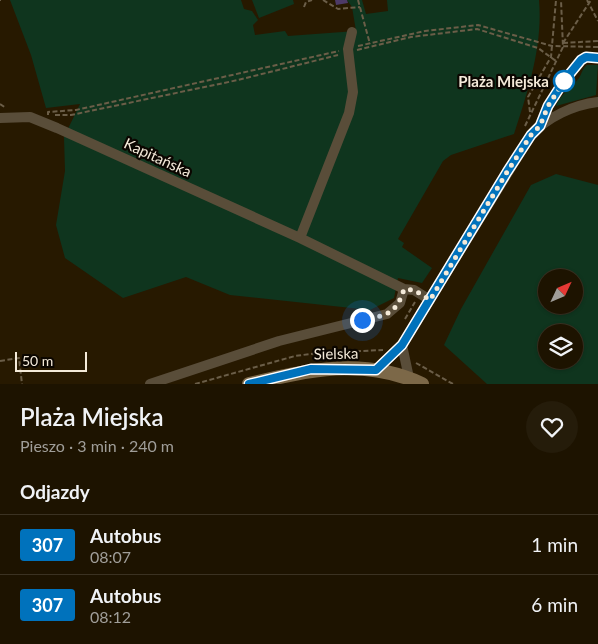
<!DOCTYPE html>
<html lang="pl">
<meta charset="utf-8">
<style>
:root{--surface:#1d1300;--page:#251c0a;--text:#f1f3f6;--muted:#a09e99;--line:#3b3222}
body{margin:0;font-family:Lato,sans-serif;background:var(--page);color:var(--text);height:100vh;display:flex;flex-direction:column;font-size:19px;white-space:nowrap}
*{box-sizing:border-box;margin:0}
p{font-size:16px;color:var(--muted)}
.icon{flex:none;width:28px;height:28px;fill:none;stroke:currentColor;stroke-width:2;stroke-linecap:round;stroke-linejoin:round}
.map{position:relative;height:384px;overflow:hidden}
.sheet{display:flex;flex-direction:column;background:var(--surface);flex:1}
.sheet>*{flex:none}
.badge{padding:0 10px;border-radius:4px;font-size:18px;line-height:32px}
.needle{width:32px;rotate:46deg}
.fabs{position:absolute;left:538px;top:269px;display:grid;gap:10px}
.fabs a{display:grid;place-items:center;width:45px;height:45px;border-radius:50%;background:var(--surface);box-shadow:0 1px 4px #0004,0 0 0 1px var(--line);font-size:25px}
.scale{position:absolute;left:15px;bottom:12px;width:72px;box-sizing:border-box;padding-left:5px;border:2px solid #f4ead9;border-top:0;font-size:14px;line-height:18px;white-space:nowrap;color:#f4ead9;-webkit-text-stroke:4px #0b0600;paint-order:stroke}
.you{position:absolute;width:25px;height:25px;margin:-12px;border:4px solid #fff;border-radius:50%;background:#1a73e8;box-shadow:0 0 0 8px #1a73e833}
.map>.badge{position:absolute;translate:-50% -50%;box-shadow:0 0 0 2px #fff}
h2{padding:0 20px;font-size:19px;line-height:45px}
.round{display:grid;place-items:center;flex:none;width:52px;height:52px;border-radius:26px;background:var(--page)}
.summary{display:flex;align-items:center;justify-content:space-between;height:85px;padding:0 20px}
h1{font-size:24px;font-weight:600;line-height:38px}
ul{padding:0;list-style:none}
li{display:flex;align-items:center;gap:15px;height:60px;padding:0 20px;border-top:1px solid var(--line)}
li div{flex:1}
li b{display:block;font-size:19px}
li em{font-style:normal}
li .badge{min-width:55px;font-weight:700;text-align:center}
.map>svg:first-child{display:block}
.green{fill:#0f351e;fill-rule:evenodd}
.building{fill:#4d3a67}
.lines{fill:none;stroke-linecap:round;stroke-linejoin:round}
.path{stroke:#6b5e48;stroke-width:2;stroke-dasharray:5 2.5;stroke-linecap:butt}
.lane{stroke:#594d39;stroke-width:5}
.street{stroke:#594d39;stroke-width:10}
.secondary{stroke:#7c6848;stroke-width:14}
.line-casing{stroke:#fff;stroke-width:11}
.line{stroke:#0072bc;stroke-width:8}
.walk{stroke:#f4ead9;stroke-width:5;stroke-dasharray:0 9}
.stop-dot{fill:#fff;stroke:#0072bc;stroke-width:2.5}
.labels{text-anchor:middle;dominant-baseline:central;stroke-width:4.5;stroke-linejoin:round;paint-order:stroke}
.stop-label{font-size:15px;font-weight:bold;fill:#f4ead9;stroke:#0b0600;text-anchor:end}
.street-label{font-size:15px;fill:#f4ead9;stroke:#0b0600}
</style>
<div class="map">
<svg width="598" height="384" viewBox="0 0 598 384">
<rect width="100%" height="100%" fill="#271900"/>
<path class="green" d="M10,0H241L244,9L252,11L258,20L253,25L255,35L285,31L288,36L356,31L352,7L347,0H362L366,14L388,11L387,0H539C543,46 528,91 514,134L451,155L443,161L398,239L404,243L402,247L432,268L422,283L398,278L394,298L370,310L230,295L186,277L123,298L65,258L56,225L65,171L64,137L80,104L46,108L31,55Z
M252,0H293L294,4L259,18Z
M587,65H598L596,95L556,106C559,95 572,88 579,78C582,73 582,69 587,65Z
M556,174L598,185V384H487L444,345L461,309L531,185ZM546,278H574V305H546ZM546,332H574V360H546Z"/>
<path class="building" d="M335,0H347L348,3L336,5Z"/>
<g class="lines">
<path class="path" d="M323,0L338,9L360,7
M358,0L370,44
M587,0L598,21
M0,1V0
M304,7L306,2L312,0
M563,43L591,0
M563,43L598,41
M358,46L425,31L478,25L552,46L598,47
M357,50L411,37L477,29L538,48L556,61
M0,104L6,108
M530,112L528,97L551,57L556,0
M48,115V112L76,110L339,51
M55,115H71L238,80L338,55
M525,126L563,47L561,0
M405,319L415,302
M0,361L19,358L22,384
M416,363L453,384
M195,384L295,356L318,353L383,350"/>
<path class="lane" d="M540,124L547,106L581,60L586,57L598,58"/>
<path class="street" d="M0,118L30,117L57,128L300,238L404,289
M300,238L349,113L353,92L348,49L352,32
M402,345L409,378
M376,370L402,345L531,135C548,117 573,105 598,102
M150,384L279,341L387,314L400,303L404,289L414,290L430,300"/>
<path class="secondary" d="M249,384C308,370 364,357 422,384"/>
</g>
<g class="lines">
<g class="line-casing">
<path id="line" d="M249,384L311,369L376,370L402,345L507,172L531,135L540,126L548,106L564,81L581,60L586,57L598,58"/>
</g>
<use href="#line" class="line"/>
<path class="walk" d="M362,320C386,315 396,315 404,289L414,290L430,300L507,172L531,135L540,126L548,106L564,81"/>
</g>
<circle class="stop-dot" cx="564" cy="81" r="10"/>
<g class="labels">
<g class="stop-label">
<text x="549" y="81">Plaża Miejska</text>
</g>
<g class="street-label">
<text transform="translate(158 157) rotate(25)">Kapitańska</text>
<text transform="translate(336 353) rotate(-1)">Sielska</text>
</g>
</g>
</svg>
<div class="fabs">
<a><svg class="needle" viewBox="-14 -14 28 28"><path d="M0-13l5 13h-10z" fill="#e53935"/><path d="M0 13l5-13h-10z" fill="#a09e99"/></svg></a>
<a><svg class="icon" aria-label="layers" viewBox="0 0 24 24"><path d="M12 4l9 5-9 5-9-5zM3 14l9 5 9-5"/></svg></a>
</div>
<div class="scale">50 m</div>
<div class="you" style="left:362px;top:320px"></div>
</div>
<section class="sheet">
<div class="summary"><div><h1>Plaża Miejska</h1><p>Pieszo · 3 min · 240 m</p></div><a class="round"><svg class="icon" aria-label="heart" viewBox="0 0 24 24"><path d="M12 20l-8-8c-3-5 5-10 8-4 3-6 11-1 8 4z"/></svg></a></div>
<h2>Odjazdy</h2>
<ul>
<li><span class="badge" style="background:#0072bc;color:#fff">307</span><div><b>Autobus</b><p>08:07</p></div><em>1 min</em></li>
<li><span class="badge" style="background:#0072bc;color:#fff">307</span><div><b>Autobus</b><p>08:12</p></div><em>6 min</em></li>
</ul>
</section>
